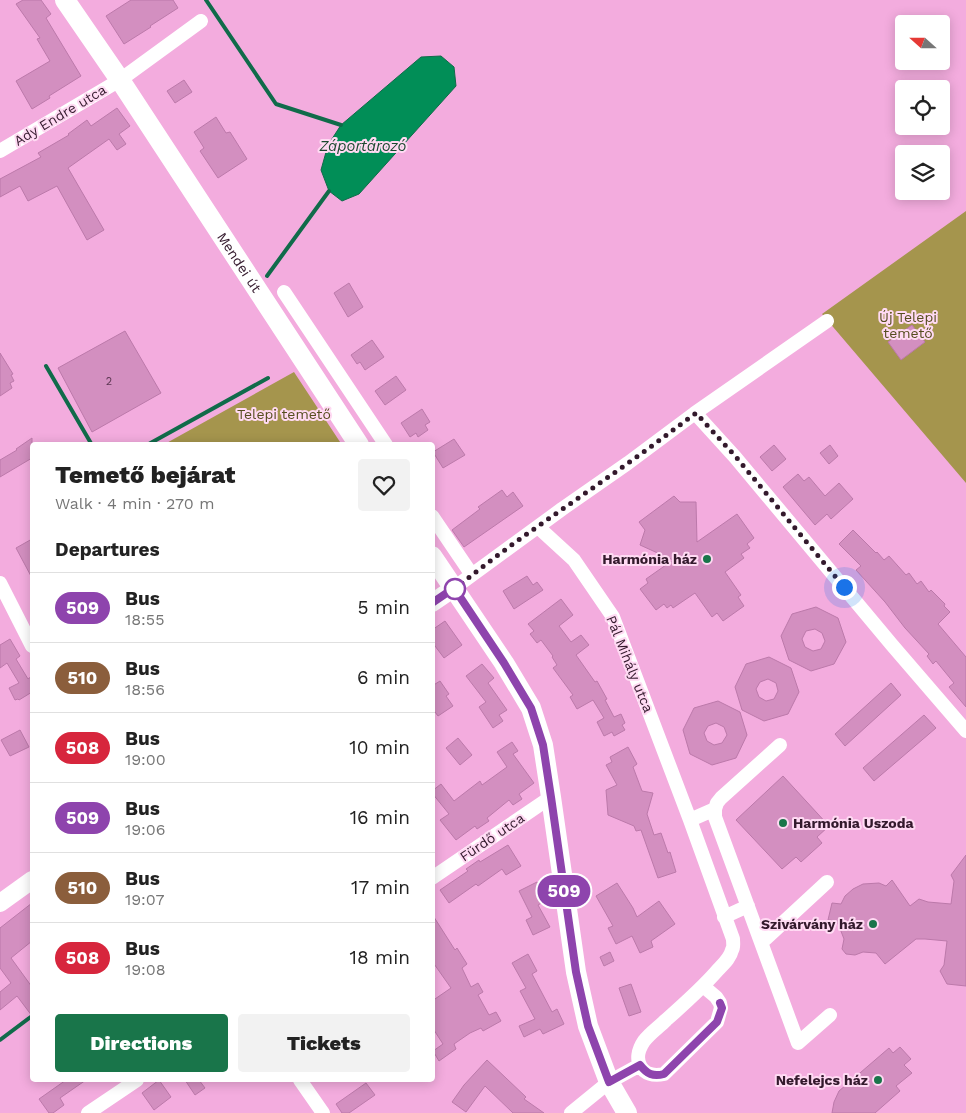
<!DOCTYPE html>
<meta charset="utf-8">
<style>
:root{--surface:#fff;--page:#f2f2f2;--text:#222;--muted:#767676;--line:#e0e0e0;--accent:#19754a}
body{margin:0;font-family:"Work Sans",sans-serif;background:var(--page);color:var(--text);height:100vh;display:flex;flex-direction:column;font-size:19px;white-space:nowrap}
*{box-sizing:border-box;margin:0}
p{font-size:16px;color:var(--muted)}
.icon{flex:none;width:28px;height:28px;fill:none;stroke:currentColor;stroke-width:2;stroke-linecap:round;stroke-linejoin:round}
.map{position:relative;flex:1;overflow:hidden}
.sheet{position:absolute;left:30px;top:442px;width:405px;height:640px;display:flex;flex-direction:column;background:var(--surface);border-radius:5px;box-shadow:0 2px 12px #0003}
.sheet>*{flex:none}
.badge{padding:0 10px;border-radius:16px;font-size:18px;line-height:32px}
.needle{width:32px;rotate:291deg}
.tools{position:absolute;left:895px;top:15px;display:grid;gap:10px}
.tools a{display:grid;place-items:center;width:55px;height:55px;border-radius:5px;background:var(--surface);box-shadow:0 2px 12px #0003;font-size:25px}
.you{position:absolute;width:25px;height:25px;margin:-12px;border:4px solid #fff;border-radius:50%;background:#1a73e8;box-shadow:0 0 0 8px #1a73e833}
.map>.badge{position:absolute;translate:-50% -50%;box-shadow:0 0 0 2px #fff}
h2{padding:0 25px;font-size:19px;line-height:45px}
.round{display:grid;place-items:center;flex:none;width:52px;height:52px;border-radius:5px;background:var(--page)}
.headline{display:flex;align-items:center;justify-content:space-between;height:85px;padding:0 25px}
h1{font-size:24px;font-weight:800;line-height:38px}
.cta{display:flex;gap:10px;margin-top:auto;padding:10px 25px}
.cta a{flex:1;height:58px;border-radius:5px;background:var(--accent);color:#fff;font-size:20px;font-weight:800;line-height:58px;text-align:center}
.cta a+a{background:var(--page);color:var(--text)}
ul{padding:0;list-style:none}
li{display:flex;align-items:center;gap:15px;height:70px;padding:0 25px;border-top:1px solid var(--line)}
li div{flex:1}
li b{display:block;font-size:19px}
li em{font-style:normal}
li .badge{min-width:55px;font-weight:700;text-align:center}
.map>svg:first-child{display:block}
.green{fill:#a5954d}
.water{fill:#018e57;stroke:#106b4a}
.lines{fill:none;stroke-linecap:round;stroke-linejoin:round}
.stream{stroke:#106b4a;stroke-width:4}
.building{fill:#d38fc0;stroke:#bc79aa;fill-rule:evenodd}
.minor{stroke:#fff;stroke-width:14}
.tertiary{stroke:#fff;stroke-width:18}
.secondary{stroke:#fff;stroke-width:20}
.line-casing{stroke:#fff;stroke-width:11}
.line{stroke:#8e44ad;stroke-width:8}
.walk{stroke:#33192c;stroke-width:5;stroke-dasharray:0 9}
.poi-dot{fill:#19754a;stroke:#ffdaf3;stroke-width:2}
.stop-dot{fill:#fff;stroke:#8e44ad;stroke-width:2.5}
.labels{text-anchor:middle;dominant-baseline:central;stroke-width:4;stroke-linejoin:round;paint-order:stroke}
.number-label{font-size:11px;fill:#5b3651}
.street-label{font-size:14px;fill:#33192c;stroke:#ffdaf3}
.park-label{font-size:14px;fill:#564d1f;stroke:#ffdaf3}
.poi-label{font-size:14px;font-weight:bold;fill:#33192c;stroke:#ffdaf3;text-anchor:end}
.water-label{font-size:15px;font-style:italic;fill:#1b4930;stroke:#ffdaf3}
</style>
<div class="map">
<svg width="966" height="1113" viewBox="0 0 966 1113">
<rect width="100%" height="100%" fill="#f3acde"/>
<path class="green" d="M966,211V483L822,314Z
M294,372L342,445H163Z"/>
<path class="water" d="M441,56L454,67L456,86L359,194L342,201L329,191L321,170L328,145L341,125L421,57Z"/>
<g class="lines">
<path class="stream" d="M206,0L276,104L341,125
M267,276L329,191
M46,366L92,445
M147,445L268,378
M0,1040L32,1016"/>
</g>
<path class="building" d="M23,0H41L51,14L46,18L81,76L49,96L50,98L32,109L16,81L50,61L37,39L40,38L16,4Z
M131,0H173L178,8L150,26L151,27L124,44L106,16Z
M184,80L192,92L175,103L167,91Z
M117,108L130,126L119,134L126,144L117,150L109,139L68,168L104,230L87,240L57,186L28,201L20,186L0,197V179L41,157L38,153L69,135L68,134L87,120L91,126Z
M216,117L226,133L230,132L247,159L218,178L200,151L204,148L194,132Z
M349,283L363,307L348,317L334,293Z
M912,325L925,342L901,360L888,342Z
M125,331L161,393L92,432L58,368Z
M372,340L384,357L365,370L360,362L357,364L351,355Z
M0,353L13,374L11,375L14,381L10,383L12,388L0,396Z
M396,376L406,390L385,405L375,391Z
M422,409L430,422L425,425L428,430L418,437L416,433L410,437L401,423Z
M32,438V458L0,477V460L17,450L16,449Z
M454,439L465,455L443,468L433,452Z
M774,445L786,459L772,471L760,457Z
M830,445L838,456L829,464L820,453Z
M798,474L804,481L809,477L825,496L839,483L853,499L831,519L827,514L815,525L783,487Z
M502,490L507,497L513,492L523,506L464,547L452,530L480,509L478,507Z
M674,496L680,502H696L697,542L737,514L754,538L747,544L750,548L741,554L744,558L725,572L741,595L738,597L744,606L723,621L717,613L712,617L695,593L673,608L671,605L667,608L664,604L656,610L640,589L648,583L646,579L673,560L640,545L645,530L639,522Z
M853,530L876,553L877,552L884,560L889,556L906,575L909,573L917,584L921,581L929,592L931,590L945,604L944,606L950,612L938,624L966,657V707L949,687L954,683L936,661L933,664L927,656L929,654L905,628L885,602L856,570L861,566L839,544Z
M32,539V578L16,548Z
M527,576L533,585L537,582L543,590L514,609L503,591Z
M561,599L573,615L559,626L571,642L581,635L589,645L576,655L595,682L597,681L607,699L605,700L614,717L621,714L625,723L622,725L625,730L614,736L612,732L604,736L597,722L604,718L593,700L577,709L570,697L573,695L553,668L557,665L552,657L553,656L541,640L537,643L530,634L534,631L528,624Z
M816,607L838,618L846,642L834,664L811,671L789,660L781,636L792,614ZM815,629L822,633L825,641L821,649L813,651L805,647L802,639L806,631Z
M445,621L462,645L444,658L432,642V630Z
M10,639L20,656L16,659L28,679L32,676V692L19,700L18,699L15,700L9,688L19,683L7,663L0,668V645Z
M769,657L791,668L799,692L788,714L764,721L742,710L735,687L746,664ZM768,679L776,683L778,691L774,699L766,701L759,697L756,689L760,682Z
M482,664L494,678L488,683L507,710L499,715L503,721L493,728L479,707L486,702L466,676Z
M440,681L449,694L446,696L453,706L438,716L432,708V686Z
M891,683L901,695L845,746L835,734Z
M718,701L740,712L747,735L736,758L712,765L690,754L683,730L694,708ZM716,723L724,727L727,735L722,743L714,745L707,741L704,733L708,726Z
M924,715L936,728L874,781L863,768Z
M20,730L29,747L10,756L1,740Z
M458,738L472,755L460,765L446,748Z
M512,742L518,751L513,754L534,783L519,794L522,799L513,805L509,800L487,818L489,821L477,829L475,826L456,840L440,820L449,814L432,793V791L441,784L454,801L480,781L482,785L507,767L497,752Z
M628,747L637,764L633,767L642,791L653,793L647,814L654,835L661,833L668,853L670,852L676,872L658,878L641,830L636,831L634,826L608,815L606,790L617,785L606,765L612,762L610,757Z
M783,776L829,826L817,837L822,843L801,862L796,857L782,869L736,820Z
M508,845L521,866L506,875L502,869L478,886L476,884L449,903L440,890L468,871L466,869L479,860L480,862Z
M966,855V986L947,984L940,971L944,965L947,941L925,939H916L885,964L876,953L863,952L855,955L846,954L842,949L844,939L837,921L828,920L832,903L841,904L845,896L853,889L863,884L879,883L886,886L892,880L910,906L919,899L928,902L951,904L954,881L951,875Z
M537,882L547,900L538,905L550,927L533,935L526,920L532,917L519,891Z
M617,883L633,908L637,917L659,901L675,924L651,941L653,947L640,953L632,936L616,944L608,928L613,926L596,896Z
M32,903V941L11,958L32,987V1016L17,996L0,1010V992L11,983L0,968V928Z
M432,914L455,950L457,948L467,964L462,968L471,987L478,983L483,992L478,995L489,1015L496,1012L501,1021L483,1031L481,1028L470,1033L454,1044L456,1049L439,1061L433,1051L443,1044L432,1027V1001L451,988L432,961Z
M610,952L614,961L604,966L600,957Z
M528,954L537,971L532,974L552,1012L557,1009L564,1024L543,1034L540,1029L524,1037L519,1026L535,1019L520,991L526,988L512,963Z
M631,984L641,1012L629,1016L619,988Z
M900,1047L911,1059L904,1065L912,1073L896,1086L900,1091L875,1113H832L834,1102L839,1091L889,1048L893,1053Z
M487,1060L526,1097L524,1099L544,1113H513L485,1086L466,1112L452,1102L464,1085Z
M66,1080H86L60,1098L64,1105L53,1113H49L39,1099Z
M159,1080L171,1097L154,1110L142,1093Z
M185,1080H199L205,1088L195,1095Z
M366,1083L375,1095L349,1113H342L336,1104Z"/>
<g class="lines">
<path class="minor" d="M0,151L120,80L201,21
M284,292L386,445
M695,413L735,457L892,645L966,731
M432,516L472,575
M538,527L574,560L613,617L690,820L733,939C733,943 734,947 732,950C730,959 722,965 716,972C701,989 684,1004 666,1020C659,1027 650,1033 644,1041C631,1060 641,1079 664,1074L717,1022L721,1008L720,1003L716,997L703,986
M0,583L32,646
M454,588L562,509L628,463L695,413L827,321
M715,809V817L798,1043L830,1015
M690,820L715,809L717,803L721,798L780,745
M432,878L551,797
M724,917L748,906
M762,942L827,882
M300,1080L323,1113
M88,1113L137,1080
M571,1113L609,1082L640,1065"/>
<path class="tertiary" d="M432,603L454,588
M0,903L32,880"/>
<g class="secondary">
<path id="s1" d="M65,0L120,80L359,445"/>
<path d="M432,556L504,663L531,708L543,745L551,797L576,972L588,1026L609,1082L627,1113"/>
</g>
</g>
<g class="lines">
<g class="line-casing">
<path id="line" d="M432,603L454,588L504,663L531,708L543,745L551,797L576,972L588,1026L609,1082L640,1065C647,1074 653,1077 664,1074L717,1022L722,1008L720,1003"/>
</g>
<use href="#line" class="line"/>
<path class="walk" d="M455,589C510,543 570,505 628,463C651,447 673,430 696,413L736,457L844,587"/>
</g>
<g class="poi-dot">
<circle cx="707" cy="559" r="5"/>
<circle cx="783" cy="823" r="5"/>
<circle cx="873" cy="924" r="5"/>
<circle cx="878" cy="1080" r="5"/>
</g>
<circle class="stop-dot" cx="455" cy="589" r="10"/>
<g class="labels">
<g class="number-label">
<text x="109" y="381">2</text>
</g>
<g class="street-label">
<text transform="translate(60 115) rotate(-31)">Ady Endre utca</text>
<text stroke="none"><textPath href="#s1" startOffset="315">Mendei út</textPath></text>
<text transform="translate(630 664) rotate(68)">Pál Mihály utca</text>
<text transform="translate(492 837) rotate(-34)">Fürdő utca</text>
</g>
<g class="park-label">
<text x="908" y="317">Új Telepi<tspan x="908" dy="16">temető</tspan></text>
<text x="284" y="414">Telepi temető</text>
</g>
<g class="poi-label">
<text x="697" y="559">Harmónia ház</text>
<text x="793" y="823" text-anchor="start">Harmónia Uszoda</text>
<text x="863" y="924">Szivárvány ház</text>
<text x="868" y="1080">Nefelejcs ház</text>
</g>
<g class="water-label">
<text x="363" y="146">Záportározó</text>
</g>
</g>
</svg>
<div class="tools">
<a><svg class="needle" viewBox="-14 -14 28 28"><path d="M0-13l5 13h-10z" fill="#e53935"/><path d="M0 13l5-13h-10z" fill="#767676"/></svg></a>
<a><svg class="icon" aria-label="locate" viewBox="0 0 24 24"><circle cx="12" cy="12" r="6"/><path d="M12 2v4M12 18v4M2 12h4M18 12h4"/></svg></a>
<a><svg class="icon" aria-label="layers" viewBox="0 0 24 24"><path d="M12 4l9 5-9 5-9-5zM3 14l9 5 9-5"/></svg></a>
</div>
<div class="you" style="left:844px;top:587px"></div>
<b class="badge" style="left:564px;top:891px;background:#8e44ad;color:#fff">509</b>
<section class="sheet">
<div class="headline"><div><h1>Temető bejárat</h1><p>Walk · 4 min · 270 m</p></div><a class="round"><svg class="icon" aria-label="heart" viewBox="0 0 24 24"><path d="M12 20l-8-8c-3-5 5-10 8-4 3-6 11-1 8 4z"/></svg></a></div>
<h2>Departures</h2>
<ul>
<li><span class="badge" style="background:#8e44ad;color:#fff">509</span><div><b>Bus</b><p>18:55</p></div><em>5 min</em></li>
<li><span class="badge" style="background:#8b5e3c;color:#fff">510</span><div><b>Bus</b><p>18:56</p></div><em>6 min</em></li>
<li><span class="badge" style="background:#d7263d;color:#fff">508</span><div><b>Bus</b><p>19:00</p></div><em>10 min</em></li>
<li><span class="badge" style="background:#8e44ad;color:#fff">509</span><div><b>Bus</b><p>19:06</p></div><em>16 min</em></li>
<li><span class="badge" style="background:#8b5e3c;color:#fff">510</span><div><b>Bus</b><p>19:07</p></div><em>17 min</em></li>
<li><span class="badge" style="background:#d7263d;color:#fff">508</span><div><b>Bus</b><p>19:08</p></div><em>18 min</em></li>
</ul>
<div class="cta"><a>Directions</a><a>Tickets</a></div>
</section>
</div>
